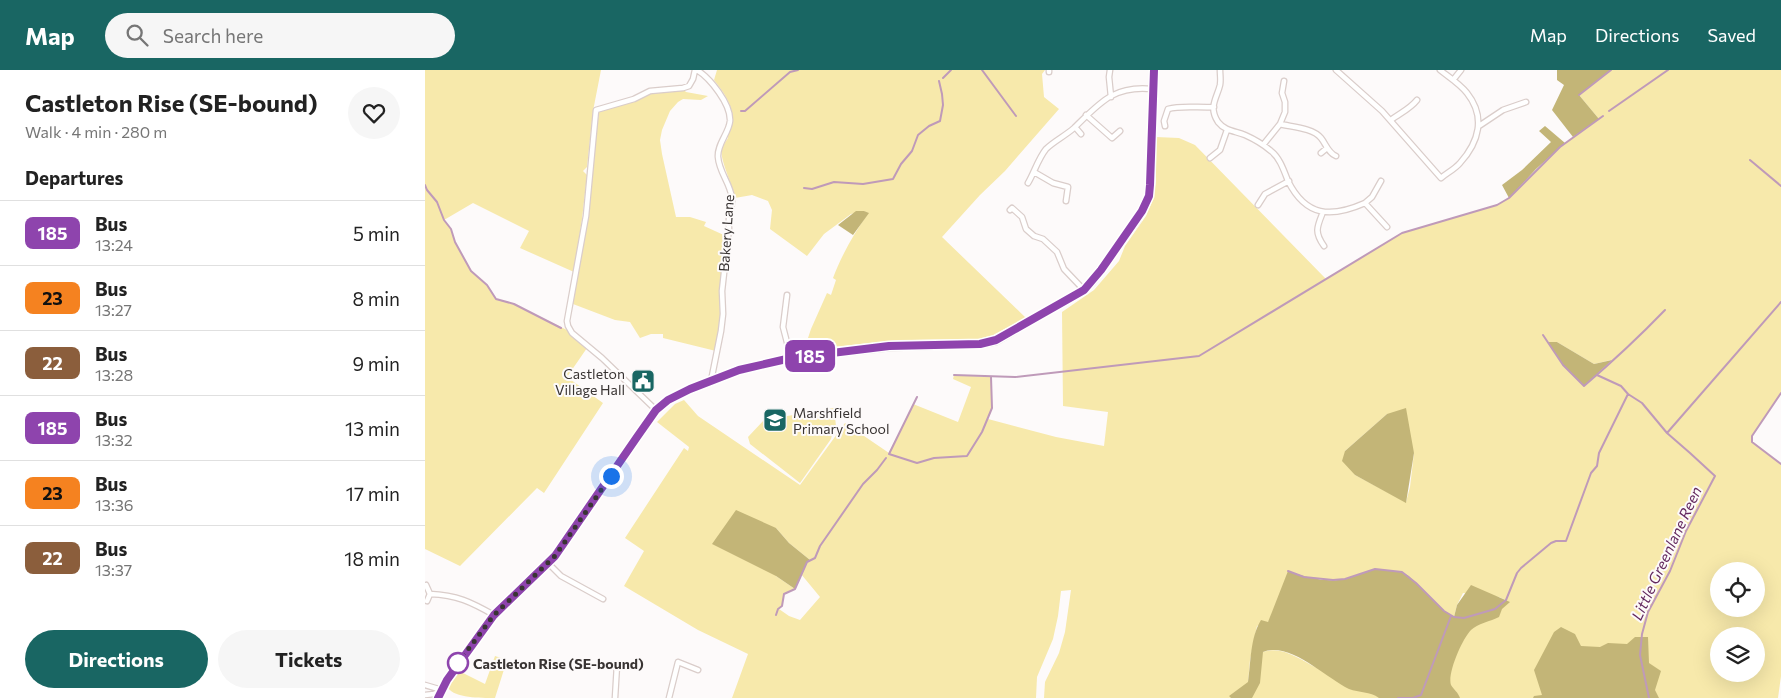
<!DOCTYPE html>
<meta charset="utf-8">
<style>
:root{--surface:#fff;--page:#f6f6f6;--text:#222;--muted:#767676;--line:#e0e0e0;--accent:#196663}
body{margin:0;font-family:Commissioner,sans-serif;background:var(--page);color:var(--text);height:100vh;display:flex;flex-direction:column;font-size:19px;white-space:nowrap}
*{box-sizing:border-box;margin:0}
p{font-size:16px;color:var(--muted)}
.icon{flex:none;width:28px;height:28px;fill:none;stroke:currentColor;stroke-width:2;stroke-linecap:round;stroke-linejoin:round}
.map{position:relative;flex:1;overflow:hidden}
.panel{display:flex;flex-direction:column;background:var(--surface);width:425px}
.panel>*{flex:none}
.badge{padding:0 10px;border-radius:8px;font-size:18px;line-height:32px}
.controls{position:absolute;left:1285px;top:492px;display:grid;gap:10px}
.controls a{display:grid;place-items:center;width:55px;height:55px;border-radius:50%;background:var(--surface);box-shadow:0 5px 20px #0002;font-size:25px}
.you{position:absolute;width:25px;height:25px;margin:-12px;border:4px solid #fff;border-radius:50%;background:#1a73e8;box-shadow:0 0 0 8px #1a73e833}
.map>.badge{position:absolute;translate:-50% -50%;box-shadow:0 0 0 2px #fff}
h2{padding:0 25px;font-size:19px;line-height:45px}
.round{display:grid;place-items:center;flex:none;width:52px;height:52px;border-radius:26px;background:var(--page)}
.head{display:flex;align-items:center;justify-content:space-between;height:85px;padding:0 25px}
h1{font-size:24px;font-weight:700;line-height:38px}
.button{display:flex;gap:10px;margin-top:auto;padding:10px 25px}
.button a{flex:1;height:58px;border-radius:30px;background:var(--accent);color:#fff;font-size:20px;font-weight:700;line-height:58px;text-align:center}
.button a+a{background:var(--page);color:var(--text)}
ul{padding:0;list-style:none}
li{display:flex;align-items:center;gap:15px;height:65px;padding:0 25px;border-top:1px solid var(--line)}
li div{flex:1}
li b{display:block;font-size:19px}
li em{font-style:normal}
li .badge{min-width:55px;font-weight:700;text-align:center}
header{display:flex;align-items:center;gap:30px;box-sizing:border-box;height:70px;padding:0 25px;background:var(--accent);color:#fff}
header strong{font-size:24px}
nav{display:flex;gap:28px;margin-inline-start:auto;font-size:18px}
.search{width:350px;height:45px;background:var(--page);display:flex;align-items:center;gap:12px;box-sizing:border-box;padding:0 18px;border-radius:28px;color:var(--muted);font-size:19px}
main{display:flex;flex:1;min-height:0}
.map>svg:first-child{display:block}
.green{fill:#f7e9ab;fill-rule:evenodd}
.forest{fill:#c3b577}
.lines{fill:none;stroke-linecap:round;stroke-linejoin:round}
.stream{stroke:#bf9ab9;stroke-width:2}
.street-casing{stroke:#dacdca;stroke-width:7}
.secondary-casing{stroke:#dacdca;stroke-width:9}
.street{stroke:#fff;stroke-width:4.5}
.secondary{stroke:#fff;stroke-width:6}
.line-casing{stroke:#fff;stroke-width:11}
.line{stroke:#8e44ad;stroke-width:8}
.walk{stroke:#393433;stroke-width:5;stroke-dasharray:0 9}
.stop-dot{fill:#fff;stroke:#8e44ad;stroke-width:2.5}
.labels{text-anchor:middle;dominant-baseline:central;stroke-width:4;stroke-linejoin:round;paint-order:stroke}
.street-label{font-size:14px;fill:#393433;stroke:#fdfafa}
.poi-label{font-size:14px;fill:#393433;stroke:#fdfafa;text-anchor:end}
.stop-label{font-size:14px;font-weight:bold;fill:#393433;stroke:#fdfafa;text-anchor:start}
.water-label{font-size:15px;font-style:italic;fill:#63285e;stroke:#fdfafa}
</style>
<header>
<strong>Map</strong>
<div class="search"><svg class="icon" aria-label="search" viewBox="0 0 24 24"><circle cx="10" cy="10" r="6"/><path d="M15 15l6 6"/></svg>Search here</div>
<nav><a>Map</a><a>Directions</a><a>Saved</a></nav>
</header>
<main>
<section class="panel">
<div class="head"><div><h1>Castleton Rise (SE-bound)</h1><p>Walk · 4 min · 280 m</p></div><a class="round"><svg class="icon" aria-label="heart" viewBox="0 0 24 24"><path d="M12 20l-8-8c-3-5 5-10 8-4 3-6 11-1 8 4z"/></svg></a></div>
<h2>Departures</h2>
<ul>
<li><span class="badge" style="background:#8e44ad;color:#fff">185</span><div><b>Bus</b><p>13:24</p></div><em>5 min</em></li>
<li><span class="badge" style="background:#f58220;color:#111">23</span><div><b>Bus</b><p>13:27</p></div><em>8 min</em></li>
<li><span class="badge" style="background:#8b5e3c;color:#fff">22</span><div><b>Bus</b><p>13:28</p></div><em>9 min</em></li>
<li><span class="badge" style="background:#8e44ad;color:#fff">185</span><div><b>Bus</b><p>13:32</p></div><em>13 min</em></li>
<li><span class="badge" style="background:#f58220;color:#111">23</span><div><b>Bus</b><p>13:36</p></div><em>17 min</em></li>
<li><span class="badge" style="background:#8b5e3c;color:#fff">22</span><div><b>Bus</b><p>13:37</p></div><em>18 min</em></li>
</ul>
<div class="button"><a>Directions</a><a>Tickets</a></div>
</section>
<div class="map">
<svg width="1356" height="628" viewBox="0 0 1356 628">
<rect width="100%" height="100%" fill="#fdfafa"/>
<path class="green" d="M0,0H176L168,41L162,97L158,101L162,105L157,149L149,202L95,178L104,161L48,133L19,150L26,159L30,172L46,201L62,215L71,229L89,234L142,260L162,278L142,307L178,333L119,423L112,418L35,496L0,479Z
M292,0H620L617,4L619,27L634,39L580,101L555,125L517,167L601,248L568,265L553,269L473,270L379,280L386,259L402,223L406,225L411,210L408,208C417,184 429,164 443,143L438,141L426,144L399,164L382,186L345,159L347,140L343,131L327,125L310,128C308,115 294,89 297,79C298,75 301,71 303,68L302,65C315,44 302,27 289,10Z
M1186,0H1356V323L1327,366L1328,372L1356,394V606L1353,628H619L620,612L634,583L640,562L646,520L636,521L633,546L628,569L612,607L611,628H307L323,584L273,560L199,516L219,481L200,468L259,378L263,381L264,377L232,352L250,334L259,330L273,346L375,415L420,353L464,383L488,334L533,352L546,317L528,309L529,305L566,307L567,338L563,349L631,367L679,376L683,342L638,336L637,242L669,220L694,191L700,176L721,146L728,129L731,111V67L754,68L770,75L901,209L977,163L1072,135L1084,128L1135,77L1174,49L1154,25ZM1123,272H1132L1169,294L1186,290L1159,316ZM962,344L989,383L985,417L981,432L930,405L920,381ZM351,458L364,473L385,490L382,492L376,504L395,527L375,550L364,546L354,539L357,536L359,524L370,519L351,506ZM950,499L977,502L984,506L1019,541L892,598C876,590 857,575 838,582L823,613L825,590L832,556L843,552L879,507L908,510L920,509ZM1294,501H1331V539H1294ZM1038,523L1074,527L1081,530L1029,547L1032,535ZM1294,566H1331V604H1294Z
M259,20L261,22L283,26L276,30L258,29L253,32L245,41L237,60L235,70L237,84L251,147H265L281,152L279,156L301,166L296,249L291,281L238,268V264H226L215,268L205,252L190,250L148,234L163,149L168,87L174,41L208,32L228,23Z
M409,338L411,356L409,357L406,369L375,413L325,374L323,367L339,350Z
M70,586L82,590L70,628C55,628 30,628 23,618L32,600L60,614Z"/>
<path class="forest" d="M1132,0H1186L1154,25L1174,49L1148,67L1127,40L1139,15L1132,10Z
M1120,56L1140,73L1111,99L1084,128L1077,115L1097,100L1126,72L1114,61Z
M431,141H439L444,143L428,165L413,155Z
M1123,272H1132L1169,294L1187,290L1159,316L1138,295Z
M981,338L989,383L981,433L930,405L917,391L920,381L962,344Z
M311,440L351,458L364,473L385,490L382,492L370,519L351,506L287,474Z
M950,499L977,502L984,506L1019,541L1029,547L1032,535L1046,515L1085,532L1077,539L1074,547C1066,551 1052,554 1046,560C1037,569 1022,604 1026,615C1029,620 1033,622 1035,628H954C945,621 934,623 924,619C901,608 865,571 838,582L835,613L827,628H806L804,626L823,612C826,592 825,568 836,550L843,552L863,501C880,507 902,513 919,509C929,507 940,502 950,499Z
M1136,557L1150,564L1156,576L1175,577L1183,573L1202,574L1210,567H1223L1224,593L1236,601L1230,620L1234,628H1108L1109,626L1117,625L1109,600L1129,562Z"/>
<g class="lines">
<path class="stream" d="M557,0L591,46
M518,8L526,0
M1154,25L1186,0
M316,41H320L365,2L373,0
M1184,41L1243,0
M1325,90L1356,116
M0,115L2,120L12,132L19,150L26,159L30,172L46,201L62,215L71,229L89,234L136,258
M379,118L387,119L409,112L438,114L468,109L476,94L487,81L493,65L504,56L515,51L518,35L517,24L514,11
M1118,265L1138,295L1159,316C1187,292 1214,267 1240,240
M529,305L590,307L774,286L977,163L1072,135L1084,128L1135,77L1178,46
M1172,305L1196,316L1203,324L1217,333L1242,363
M1356,323L1327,366V372L1356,394
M492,327L464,384L492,393L509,388L542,386L557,362L567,338L566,307
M863,501L879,507L908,510L920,509L950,499L977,502L991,513L1019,541L1029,547L1039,548L1070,539L1081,530L1092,503L1096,498L1126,473L1131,471H1141L1166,403L1172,396L1174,383L1203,324
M351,545L353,539L357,536L359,524L370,519L382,492L390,488L395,476L438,414L452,400L461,388
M973,628H988L996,625L1026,546
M1224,628L1215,585L1217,564L1223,542L1245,501L1261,461L1290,406L1265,383L1242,363L1356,232"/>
<g class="street-casing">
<path id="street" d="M272,0C285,8 306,34 305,51C304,63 292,74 293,87C294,102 305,113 307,128C308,139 302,146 304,158L297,221L298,244L296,261L286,311
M685,0L684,7L686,27
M795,0C795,5 796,10 795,15C792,28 783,37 793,52C800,61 810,61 820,65C829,69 839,75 846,81C855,88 859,101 863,111C881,147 906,148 940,133L962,157
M911,0L957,41L1016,108C1022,103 1030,99 1035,93C1054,72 1061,47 1042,23C1035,14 1024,7 1015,0
M624,2V0
M1028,10L1036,0
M661,45L687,68L695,61
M966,50C975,43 985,39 992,30
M855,54C867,57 888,58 896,68C901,74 903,83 911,86
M740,56L739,51L743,39C756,35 775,38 789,37
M1054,56L1078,40L1101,32
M650,57L656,64
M838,75L855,54L860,42V32L857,23L859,11
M896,83L902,78
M785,88L795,80L802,60
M609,102L628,113L643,117L641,131
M603,113C609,103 613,89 621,79C629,71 640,66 649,58C674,34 688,15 727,19
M940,133L947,127L956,111
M833,135L840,124L864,111
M585,140L587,138L597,147L601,159L609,166L618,169L632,182L639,199L659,220
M898,142C892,157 889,162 899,176
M362,225L358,257L366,288
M231,340L177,288L147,263L143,256L142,251L161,146L171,40L209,29L225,21L258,18L264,16L268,9L270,0
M124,494L136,506L178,529
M1,515L5,524C32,525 46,532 69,545
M2,531L5,524
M0,615L17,620
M0,625L9,624L15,621
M190,628L192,595
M244,628L253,592L273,600"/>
</g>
<g class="secondary-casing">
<path id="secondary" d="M13,628L22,610L69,545L130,486L212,367L231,340L243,330L265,319L314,300L366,288L464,277L555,274L571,271L659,220L667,212L712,150L724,126L729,0"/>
</g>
<use href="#street" class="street"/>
<use href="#secondary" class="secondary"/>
</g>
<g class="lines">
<g class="line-casing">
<path id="line" d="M13,628L22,610L69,545L130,486L212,367L231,340L243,330L265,319L314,300L366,288L464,276L555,274L571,270L659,220L676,200L717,141L724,126L725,115L729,0"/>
</g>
<use href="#line" class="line"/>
<path class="walk" d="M33,593L69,545L130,486L186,406"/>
</g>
<defs>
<g id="civic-square" transform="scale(1.25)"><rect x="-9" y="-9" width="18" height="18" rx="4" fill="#196663" stroke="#fdfafa"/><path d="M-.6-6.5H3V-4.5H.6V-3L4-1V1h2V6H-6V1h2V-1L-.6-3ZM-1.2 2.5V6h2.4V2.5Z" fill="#fff"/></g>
<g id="school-square" transform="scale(1.25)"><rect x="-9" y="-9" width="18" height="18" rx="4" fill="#196663" stroke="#fdfafa"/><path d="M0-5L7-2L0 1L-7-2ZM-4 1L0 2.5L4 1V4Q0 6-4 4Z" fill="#fff"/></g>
</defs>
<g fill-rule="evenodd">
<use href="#civic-square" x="218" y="311"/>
<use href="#school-square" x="350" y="350"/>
</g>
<circle class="stop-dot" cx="33" cy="593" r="10"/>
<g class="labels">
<g class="street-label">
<text transform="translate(301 163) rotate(-86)">Bakery Lane</text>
</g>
<g class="poi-label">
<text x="200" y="303">Castleton<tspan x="200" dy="16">Village Hall</tspan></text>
<text x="368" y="342" text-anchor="start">Marshfield<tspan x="368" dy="16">Primary School</tspan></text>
</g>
<g class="stop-label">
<text x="48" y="593">Castleton Rise (SE-bound)</text>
</g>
<g class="water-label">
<text transform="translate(1241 483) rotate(-65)">Little Greenlane Reen</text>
</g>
</g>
</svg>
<div class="controls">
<a><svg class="icon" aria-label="locate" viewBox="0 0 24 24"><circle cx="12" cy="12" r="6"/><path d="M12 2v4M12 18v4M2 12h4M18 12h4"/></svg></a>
<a><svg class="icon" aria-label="layers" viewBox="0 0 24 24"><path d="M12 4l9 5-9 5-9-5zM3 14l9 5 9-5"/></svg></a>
</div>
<div class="you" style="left:186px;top:406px"></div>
<b class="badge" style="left:385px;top:286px;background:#8e44ad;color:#fff">185</b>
</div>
</main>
